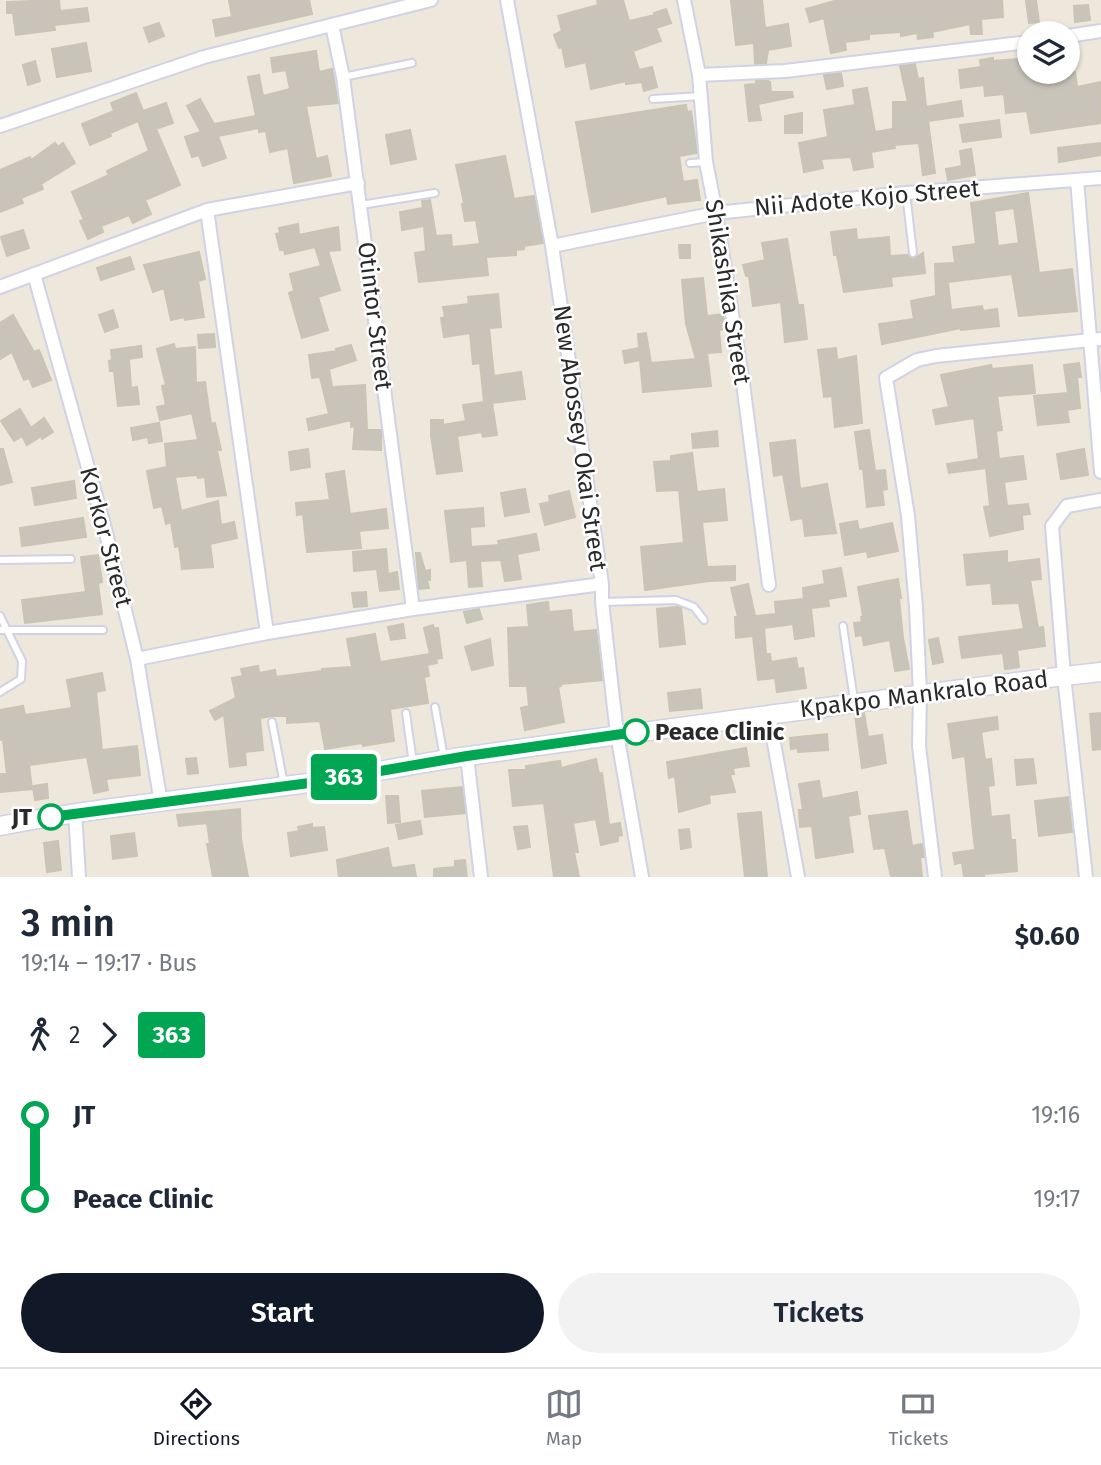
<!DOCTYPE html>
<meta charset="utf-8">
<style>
:root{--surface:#fff;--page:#f2f2f3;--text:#1f2937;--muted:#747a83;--line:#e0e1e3;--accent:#111827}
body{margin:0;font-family:"Fira Sans",sans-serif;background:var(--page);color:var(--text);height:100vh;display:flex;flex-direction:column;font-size:26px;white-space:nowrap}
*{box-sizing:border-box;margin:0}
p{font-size:23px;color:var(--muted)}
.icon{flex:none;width:38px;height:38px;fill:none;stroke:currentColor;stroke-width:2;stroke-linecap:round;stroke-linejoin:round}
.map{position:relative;height:877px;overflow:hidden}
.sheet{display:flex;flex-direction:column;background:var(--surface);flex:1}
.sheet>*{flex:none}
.badge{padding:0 14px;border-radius:5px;font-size:24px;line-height:46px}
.controls{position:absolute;left:1017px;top:21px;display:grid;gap:14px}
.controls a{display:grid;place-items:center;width:63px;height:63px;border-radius:50%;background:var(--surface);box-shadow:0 2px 5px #0004;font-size:35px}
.map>.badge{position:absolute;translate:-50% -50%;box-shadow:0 0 0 4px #fff}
.legs{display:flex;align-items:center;gap:10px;height:77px;padding:0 21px;font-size:23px}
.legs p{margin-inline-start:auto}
.head{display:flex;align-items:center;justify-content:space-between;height:119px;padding:0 21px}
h1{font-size:38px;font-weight:600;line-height:52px}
.button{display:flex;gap:14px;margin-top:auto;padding:14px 21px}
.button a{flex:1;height:80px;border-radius:42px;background:var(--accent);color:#fff;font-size:28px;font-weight:600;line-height:80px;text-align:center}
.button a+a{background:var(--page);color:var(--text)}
ul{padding:0 21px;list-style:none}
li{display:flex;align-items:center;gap:24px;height:84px;font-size:26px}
li i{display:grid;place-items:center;width:10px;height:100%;margin:0 9px;background:currentColor}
li i::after{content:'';width:18px;height:18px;margin:-9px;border:5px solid;border-radius:50%;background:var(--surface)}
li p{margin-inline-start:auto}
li:first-child i{background:linear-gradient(#0000 50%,currentColor 0)}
li:last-child i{background:linear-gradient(currentColor 50%,#0000 0)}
.tabs{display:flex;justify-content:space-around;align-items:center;height:98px;border-top:2px solid var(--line);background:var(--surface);font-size:19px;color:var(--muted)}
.tabs a{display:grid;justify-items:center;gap:4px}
.tabs .active{color:var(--accent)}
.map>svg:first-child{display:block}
.building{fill:#c9c4ba;stroke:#c9c4b4;stroke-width:2;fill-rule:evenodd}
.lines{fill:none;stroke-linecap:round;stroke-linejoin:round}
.lane-casing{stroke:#d0d2e5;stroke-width:10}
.street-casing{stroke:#d0d2e5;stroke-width:16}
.secondary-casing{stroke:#d0d2e5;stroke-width:21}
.lane{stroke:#fff;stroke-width:6}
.street{stroke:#fff;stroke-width:12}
.secondary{stroke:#fff;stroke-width:18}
.line-1-casing{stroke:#fff;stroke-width:16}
.line-1{stroke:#00a651;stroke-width:10}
.stop-1-dot{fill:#fff;stroke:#00a651;stroke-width:3.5}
.labels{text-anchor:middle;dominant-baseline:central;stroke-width:5;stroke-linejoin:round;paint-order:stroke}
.street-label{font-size:24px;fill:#2a2a2a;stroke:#fff}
.stop-label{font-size:24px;font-weight:bold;fill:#2a2a2a;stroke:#fff;text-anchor:start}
</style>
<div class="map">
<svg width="1101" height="877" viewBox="0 0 1101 877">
<rect width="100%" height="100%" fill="#eee7db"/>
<path class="building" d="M59,0L60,11L87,8L89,21L54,25L55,30L16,35L13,13H7V2Z
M229,0H309L312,14L216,36L213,20L232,17Z
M597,0H623L629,21L655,15L654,13L666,9L671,23L656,28L661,41L633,51L639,70L652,67L657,87L644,91L642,82L626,84V81L591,89L586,62L566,67L562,47L559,48L554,35L562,31L558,16L598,5Z
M762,0L765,28L788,24L791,46L768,50L766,63L755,64L754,43L736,45L731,1Z
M838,0H1002L1003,17L981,19L982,34H971L970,24L932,32L933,37L918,39L917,33L901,36V32L869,34V39L845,42L846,50L831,53L824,18L810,22L806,9Z
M1026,0H1036L1039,22L1029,23Z
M1088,5L1090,20L1075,22L1074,6Z
M159,23L164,36L149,42L144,28Z
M86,43L91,71L57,77L52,49Z
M316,51L319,72L332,69L338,103L306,106L316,159L327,156L331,176L294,183L288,148L270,152L266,131L259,132V128L218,136L226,158L203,166L199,155L192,157L185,137L201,132L187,106L200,99L214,124L256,116L248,77L259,75L263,96L290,89L286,70L273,72L271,58Z
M993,58V61L1029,58V72H1075L1077,87L1101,82V123L1031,133L1027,111L1006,113L1004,94L985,96L984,85L961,88L959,70L981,67L980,60Z
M35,61L40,81L28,85L23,65Z
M915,64L918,79L923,78L926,107L961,101L963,116L928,121L935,173L923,175L919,143L894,145L895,148L871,152L873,167L854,170L851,157L821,159L823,168L804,172L799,143L828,137L824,110L855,105L853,90L867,88L875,132L893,129V102H908L900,66Z
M841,73L843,86L827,89L824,75Z
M756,81H768L770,82L771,92H792L793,97L758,104L761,120L749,121L745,85L756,84Z
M136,93L143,111L166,103L173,123L156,129L180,185L145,200L151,214L133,223L129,215L101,226L103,232L88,239L80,221L84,220L72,192L109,175L107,171L149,151L138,121L110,133L111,136L90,145L82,124L114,111L111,103Z
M686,105L687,112L691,111L697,153L679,156L683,182L697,180L700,200L668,204L667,196L592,212L576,122Z
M802,113V133H785V116Z
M999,120L1001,137L963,142L960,125Z
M410,130L416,159L391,164L386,135Z
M55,143L58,147L63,143L75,163L41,184L43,189L21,198L23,203L0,212V170L30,157L31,160Z
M1101,143V155L1059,162L1058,148Z
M971,149L975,175L948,180L946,169L962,166L960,151Z
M505,156L514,199L534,196L543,243L524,246V249L516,250V255L486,257L488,275L419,282L415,253L426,251L424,226L402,230L400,212L423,208L422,201L430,200L436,236L451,235L452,247L480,244L476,220L465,221L462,204L464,203L456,165Z
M1028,193L1039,273L1072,269L1077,311L1019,316L1012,274L948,282L951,310L982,306L983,311L997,309L999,326L961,330V328L882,344L879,324L914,319L911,301L936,296L935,264L955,263L953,247L976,244L971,203ZM1014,208L1019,243L998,246L994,211Z
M298,224L299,235L338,227L340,250L328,251L340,290L318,297L328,330L302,338L289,293L294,291L290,274L321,266L315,247L285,254L284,249L280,250L276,234L280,233L279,228Z
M856,229L857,240L889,237L890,256L908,255L913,259L923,253L925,273L891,277L892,286L844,292L837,255H834L831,232Z
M23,230L29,248L7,256L1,237Z
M787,239L798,305H803L807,339L785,342L781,302L753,306L749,276H746L743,265L765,260L762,243Z
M679,245H690V258H680Z
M199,252L205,279L198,281L204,317L185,320L184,317L171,320L164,288L153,292L144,265Z
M130,257L134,269L101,280L97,268Z
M703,278L707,316L723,314L726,329L719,330L721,352L707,353L711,386L643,392L640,360L625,363L623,351L639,348L638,334L646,333L651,363L696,359L686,324L682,280Z
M498,294L501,327L489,328L494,376L521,372L525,399L492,403L497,435L483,437L482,432L457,436L462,471L437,474L431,436V420H443V425L466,421L463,405L484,402L480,363L473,364L470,333L444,337L441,318L445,317L443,307L469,304L468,297Z
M113,310L118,327L105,332L99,315Z
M13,315L34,352L39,350L51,380L33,387L29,378L24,380L12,352L0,359V323Z
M214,334L215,347L199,348L198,335Z
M174,344L175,349L195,347L196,383L205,382L211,424L215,423L221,450H217L226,495L207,497L205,477L198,478L197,475L175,477L181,511L218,501L221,525L234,522L237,538L210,544L213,567L182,569L179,546L175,547L171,522L166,524L162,506L154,508L147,471L167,467L165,444L198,440L192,413L160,420L157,407L166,405L162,386L166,385L157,349Z
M351,345L356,360L329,369L332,387L365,385L367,430H381V450L353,449L355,426L351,427V420L309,430L307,419L329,414L320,377L312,378L309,355L337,351L336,349Z
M141,346L142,357L129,359L131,388L137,387L139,404L118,406L114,371H110L109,361L112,360L111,350Z
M836,348L837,360L856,356L862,423L835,427L832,396L824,397L818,350Z
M1079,363L1081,377H1077L1080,408L1067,410L1069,422L1038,425L1034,396L1068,393L1064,365Z
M991,365L992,369L1032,365L1035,393L997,396L1002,430L996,431L999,459L1023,456L1026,479L1004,482L1007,506L1028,504L1030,514L1022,515L1023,529L990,536L984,507L990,506L986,468L949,473L947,464L979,459L974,418L936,424L933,410L949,407L941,375Z
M20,409L31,428L44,418L53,432L42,439L41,436L27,445L22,436L14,441L1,421Z
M159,423L162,441L149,443L148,437L133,440L131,428Z
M869,430L875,471L885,470L887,489L882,490L884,505L867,507L863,469H860L855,432Z
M717,431L718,446L693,448L692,434Z
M795,440L800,489L827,484L836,533L805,536L803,518L791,520L783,474L774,476L770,443Z
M0,449H3L12,482L0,485Z
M308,449L310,467L291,470L289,452Z
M1084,449L1088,475L1061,479L1057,454Z
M692,453L697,492L724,489L727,520L702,522L707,567L735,566V580L709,581L645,590L641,547L684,543L679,490L657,491L654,462L671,461V456Z
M344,471L350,514L386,509L388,528L359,531L361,548L307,552L303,514L297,515L296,503L330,500L326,474Z
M74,481L76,498L35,505L32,488Z
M525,489L529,512L505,516L501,493Z
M569,491L575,517L545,525L540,504L550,502L549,496Z
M483,508L484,526L470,527L471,547L499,545L498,541L536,534L539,550L517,554L521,579L505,581L501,560L480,561L482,586L469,587L467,560L451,562L445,511Z
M83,518L86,537L22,546L20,528Z
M857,521L859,530L892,523L898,551L868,557L867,551L845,555L840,524Z
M386,549L388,574L397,572L399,589L380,591L377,569L354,571L353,552Z
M1007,551V563L1039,559L1041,579L1030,580L1038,628L1043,627L1045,646L1017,650L1019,667L1005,669L1003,653L962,658L959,637L1024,629L1019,603L993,604L991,583L967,585L964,555Z
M416,553H420L425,571L430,570V580H427L429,588L419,589Z
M98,555L102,582L98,583L102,614L25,623L22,600L86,592L81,557Z
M841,568L846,596L828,599L829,606L811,608L814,636L795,639L793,624L764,628L766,654H770L771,662L796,658L798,669L803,668L806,688L777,692L775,678L758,680L753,636L736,638L735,617H738L731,588L748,584L755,616L776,614L775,602L804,599L803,588L825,584L823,571Z
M898,579L901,598H899L903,638L909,669L895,671L890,640L864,645L862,635L856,636L854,623L862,622L861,617L863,616L858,587Z
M366,592L367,606L354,607L352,593Z
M548,602L549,612L571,610L573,632L596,630L602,680L561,684V686L558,687L564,722L525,730L521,708L529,706L527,686H510L508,628L529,627L527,605Z
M677,607L681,608L685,644L660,647L657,609Z
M479,609L482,619L467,623L464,612Z
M403,624L405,638L391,640L388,627Z
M433,625L434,629L438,628L442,658L436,659L437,663L427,665L429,676L424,677L428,703L390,709L394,741L363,746L362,743L325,749L320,721L287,723V716H272L260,718L263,750L245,752L246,765L230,767L224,715L215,720L210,711L236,698L232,678L243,676L241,669L258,666L259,673L275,670L276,677L322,671V669L352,667L347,639L375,634L380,662L430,654L424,628Z
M938,638L943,662L933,664L929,640Z
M490,639L493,665L472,670L465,647Z
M102,673L105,690L96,692L102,750L137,746L140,775L106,779L108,790L94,793L87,757L29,765L32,789L0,792V774H7L3,740H0V710L23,706L25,715L72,708L67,680Z
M700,689L702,708L670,711L668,693Z
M864,713L868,737L882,735L886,763L862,768L855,715Z
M1101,713V749L1093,750L1090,714Z
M997,717L998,729L981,732L985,760L991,759L994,785L988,786L991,817L1009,815L1011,840H1015L1017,871L984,874V877H964L962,862L955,864L953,853L975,850L969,794L965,756L953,758L948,724Z
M827,734L828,750L798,752V748L791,749L790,738Z
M746,748L749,766L733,768L734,774H730L735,792L709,795L710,803L679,812L675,776L669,778L667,762Z
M196,758L198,773L188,774L186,759Z
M596,759L599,774L602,773L609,825L620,823L622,835L618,836V841L601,845L596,819L573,823L578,852H574L579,877H554L544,803L513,806L509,770H526V766L560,761L561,768Z
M1033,759L1036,783L1017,785L1015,760Z
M819,781L822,799L857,792L860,814L848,816L853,852L816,858L812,826L800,827L799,810H803L799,784Z
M47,784L48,798L35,800L33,786Z
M462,787L465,813L425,817L422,791Z
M386,796H398L400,822L388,823Z
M1068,797L1072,832L1039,836L1035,801Z
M240,809L241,839L248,877H213L207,844H210L207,823L179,826L177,815Z
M907,811L912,846L922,844L924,857H920L922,877H891L885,848L874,849L869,816Z
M761,812L767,877H745L738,814Z
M420,821L422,834L399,839L396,825Z
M312,824V828L324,827L327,850L291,856L288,833L299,831L298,827Z
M527,826L530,847L518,849L514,827Z
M689,829L691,847L681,849L679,830Z
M134,833L137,856L113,859L111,836Z
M58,841L61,870L47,872L44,843Z
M388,848L391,866L393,868L414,865L416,877H339L337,860Z
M465,860L467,877H434V869L455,867V861Z"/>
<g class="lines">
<g class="lane-casing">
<path id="lane" d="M343,77L412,63
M653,99L701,96
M690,163L706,162
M906,193L913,253
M361,205L435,193
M0,560L71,559
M602,602L676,600L694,607L704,620
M0,616L22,661L21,679L0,692
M843,626L854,700
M0,630H103
M435,707L444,758
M406,713L413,763
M272,722L284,784"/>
</g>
<g class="street-casing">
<path id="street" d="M507,0L552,246L602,584V602L617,734L642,877
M684,0L699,75L706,162L716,213L743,383L769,585
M332,25L343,77L413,609
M1068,36L1101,31
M699,75L785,71L1029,42
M0,126L204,57L431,0
M1077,180L1101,472
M207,210L267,633
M552,246L716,213L906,193L1101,178
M34,274L104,525L137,659L161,803
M0,287L207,210L358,183
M137,659L267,633L413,609L602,584
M769,715L798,877
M467,756L481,877
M75,812L79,877
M935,877L919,746L920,693L916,607L908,516L886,378L917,360L936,356L1101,339
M1086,877L1064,676L1052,526L1067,506L1101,500"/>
</g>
<g class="secondary-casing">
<path id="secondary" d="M0,826C104,806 210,797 315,782C367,774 418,763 469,756C569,741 669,729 769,715C879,700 990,684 1101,672"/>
</g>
<use href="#lane" class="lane"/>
<use href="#street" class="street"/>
<use href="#secondary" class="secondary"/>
</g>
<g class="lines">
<g class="line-1-casing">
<path id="line-1" d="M51,817L317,782L467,756L636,732"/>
</g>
<use href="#line-1" class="line-1"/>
</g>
<g class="stop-1-dot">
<circle cx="636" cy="732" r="12"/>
<circle cx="51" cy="817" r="12"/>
</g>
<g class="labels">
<g class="street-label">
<text transform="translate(867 198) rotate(-5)">Nii Adote Kojo Street</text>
<text transform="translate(728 292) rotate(81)">Shikashika Street</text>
<text transform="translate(375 316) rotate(83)">Otintor Street</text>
<text transform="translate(580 438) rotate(82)">New Abossey Okai Street</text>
<text transform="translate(106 537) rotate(75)">Korkor Street</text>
<text transform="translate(924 694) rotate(-7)">Kpakpo Mankralo Road</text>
</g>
<g class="stop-label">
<text x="655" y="732">Peace Clinic</text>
<text x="32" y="817" text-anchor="end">JT</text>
</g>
</g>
</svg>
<div class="controls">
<a><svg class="icon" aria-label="layers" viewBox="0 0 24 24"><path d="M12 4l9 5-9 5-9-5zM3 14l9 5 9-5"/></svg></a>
</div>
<b class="badge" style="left:344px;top:777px;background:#00a651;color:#fff">363</b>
</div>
<section class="sheet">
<div class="head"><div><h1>3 min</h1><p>19:14 – 19:17 · Bus</p></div><b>$0.60</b></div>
<div class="legs"><svg class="icon" aria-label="walk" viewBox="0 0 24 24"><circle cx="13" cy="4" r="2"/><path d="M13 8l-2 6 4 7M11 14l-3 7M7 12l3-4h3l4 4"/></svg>2<svg class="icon" aria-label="forward" viewBox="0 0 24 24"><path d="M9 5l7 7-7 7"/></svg><b class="badge" style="background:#00a651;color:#fff">363</b></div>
<ul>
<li><i style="color:#00a651"></i><b>JT</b><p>19:16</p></li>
<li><i style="color:#00a651"></i><b>Peace Clinic</b><p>19:17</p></li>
</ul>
<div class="button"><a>Start</a><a>Tickets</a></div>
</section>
<nav class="tabs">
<a class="active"><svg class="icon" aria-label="directions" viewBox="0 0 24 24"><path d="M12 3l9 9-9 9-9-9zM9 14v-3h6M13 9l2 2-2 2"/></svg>Directions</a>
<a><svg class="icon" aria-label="map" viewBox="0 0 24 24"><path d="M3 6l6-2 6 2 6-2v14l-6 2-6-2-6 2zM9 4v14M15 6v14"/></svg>Map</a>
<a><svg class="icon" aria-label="tickets" viewBox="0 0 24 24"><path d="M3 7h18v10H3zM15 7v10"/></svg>Tickets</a>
</nav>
